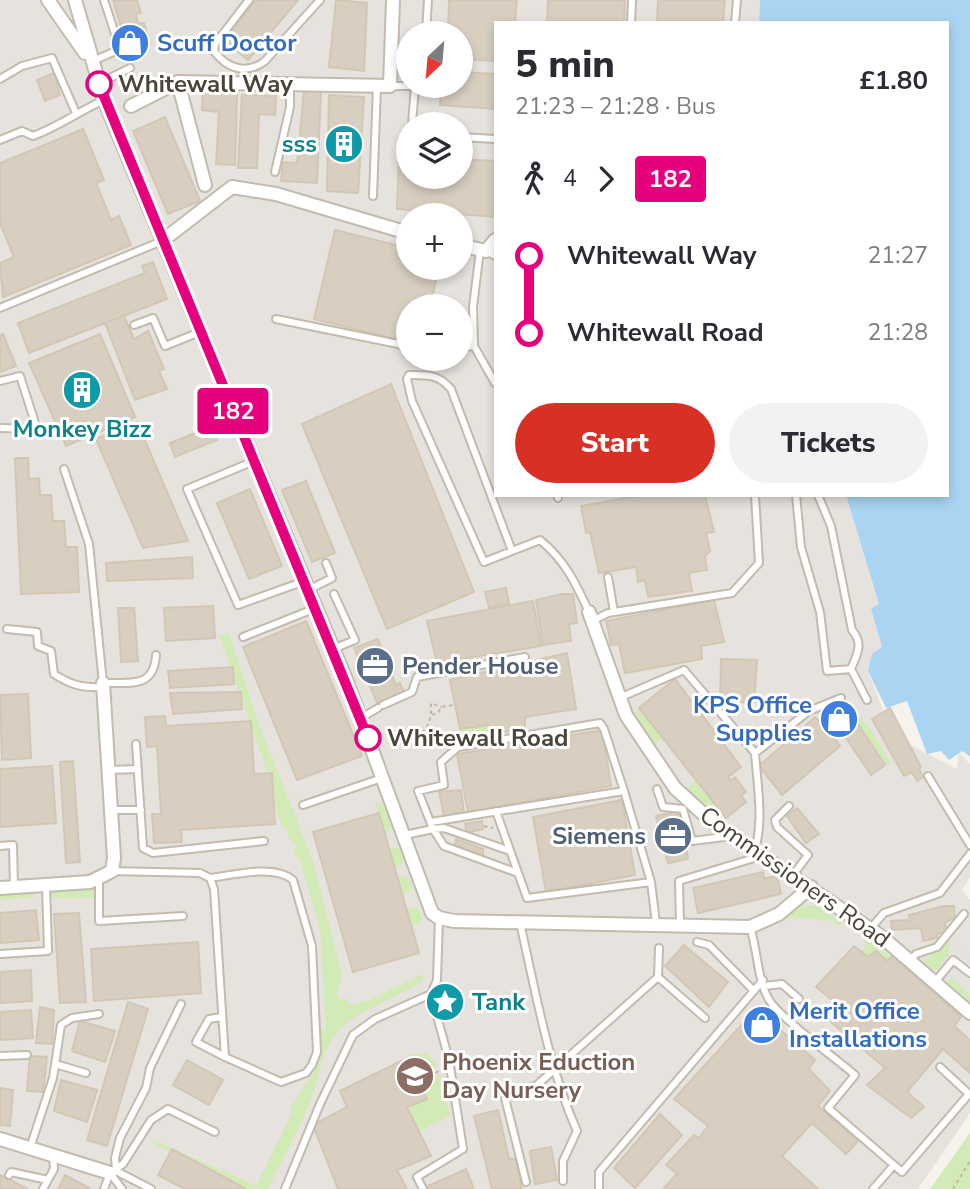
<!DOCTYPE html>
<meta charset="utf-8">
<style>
:root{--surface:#fff;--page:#f2f2f3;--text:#2b2b33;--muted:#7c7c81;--accent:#d93025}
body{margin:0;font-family:"Nunito Sans",sans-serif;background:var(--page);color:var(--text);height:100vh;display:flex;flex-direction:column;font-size:26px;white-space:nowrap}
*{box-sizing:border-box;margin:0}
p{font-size:23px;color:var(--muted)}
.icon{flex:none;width:38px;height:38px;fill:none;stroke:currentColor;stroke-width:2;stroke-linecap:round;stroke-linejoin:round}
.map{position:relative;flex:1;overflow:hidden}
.details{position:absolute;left:494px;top:21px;width:455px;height:476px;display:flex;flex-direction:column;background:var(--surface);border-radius:0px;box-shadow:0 4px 10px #0003}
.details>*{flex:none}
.badge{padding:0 14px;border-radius:5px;font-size:24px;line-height:46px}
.needle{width:46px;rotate:206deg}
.buttons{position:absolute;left:396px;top:21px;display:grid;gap:14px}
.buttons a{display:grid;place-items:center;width:77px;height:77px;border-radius:50%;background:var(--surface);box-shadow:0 4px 10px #0003;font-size:35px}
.map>.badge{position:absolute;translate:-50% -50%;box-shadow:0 0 0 4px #fff}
.legs{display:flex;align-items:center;gap:10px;height:77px;padding:0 21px;font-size:23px}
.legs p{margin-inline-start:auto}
.head{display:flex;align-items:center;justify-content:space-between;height:119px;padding:0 21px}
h1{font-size:38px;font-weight:800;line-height:52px}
.primary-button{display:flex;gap:14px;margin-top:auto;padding:14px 21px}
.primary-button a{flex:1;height:80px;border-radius:42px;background:var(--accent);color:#fff;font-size:28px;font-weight:800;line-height:80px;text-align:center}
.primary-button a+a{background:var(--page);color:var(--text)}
ul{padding:0 21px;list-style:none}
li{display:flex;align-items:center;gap:24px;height:77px;font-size:26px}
li i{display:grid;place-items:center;width:10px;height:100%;margin:0 9px;background:currentColor}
li i::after{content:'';width:18px;height:18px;margin:-9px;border:5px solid;border-radius:50%;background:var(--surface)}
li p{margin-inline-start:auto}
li:first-child i{background:linear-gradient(#0000 50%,currentColor 0)}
li:last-child i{background:linear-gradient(currentColor 50%,#0000 0)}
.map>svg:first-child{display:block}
.industrial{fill:#e6e2dd;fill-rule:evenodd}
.green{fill:#d2eab5}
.parking{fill:#e5e3e0}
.water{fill:#a9d4f2}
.building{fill:#d8cfc1;stroke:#d3c7b4;stroke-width:2}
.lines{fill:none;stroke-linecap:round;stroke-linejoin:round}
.service-casing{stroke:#c2bbae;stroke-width:10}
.minor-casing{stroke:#c2bbae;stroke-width:16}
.path{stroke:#c4b79f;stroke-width:2;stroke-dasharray:3.5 3.5;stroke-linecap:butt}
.service{stroke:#fff;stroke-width:6}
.minor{stroke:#fff;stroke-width:12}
.line-1-casing{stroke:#fff;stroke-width:16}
.line-1{stroke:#e6007e;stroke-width:10}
.stop-1-dot{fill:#fff;stroke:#e6007e;stroke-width:3.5}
.labels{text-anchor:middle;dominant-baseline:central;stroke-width:6;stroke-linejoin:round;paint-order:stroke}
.shop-label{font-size:24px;font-weight:bold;fill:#366cbe;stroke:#fff;text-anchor:start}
.stop-label{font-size:24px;font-weight:bold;fill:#4b4439;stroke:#fff;text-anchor:start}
.culture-label{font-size:24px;font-weight:bold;fill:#0d838f;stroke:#fff;text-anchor:end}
.service-label{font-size:24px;font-weight:bold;fill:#4e5e75;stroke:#fff;text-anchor:start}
.street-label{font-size:24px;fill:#4b4439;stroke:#fff}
.education-label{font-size:24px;font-weight:bold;fill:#785e54;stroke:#fff;text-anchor:start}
</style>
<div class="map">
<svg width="970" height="1189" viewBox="0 0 970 1189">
<rect width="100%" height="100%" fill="#f6f3ec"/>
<path class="industrial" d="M0,0H760L759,23H495V495H846L879,604L871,609L882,648L868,671L893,736L957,769L959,753L970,764V877L962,890L970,900V1113L918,1189H0ZM408,33H460V86H408ZM408,124H460V177H408ZM408,215H460V268H408ZM408,306H460V359H408Z"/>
<path class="green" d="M229,633L256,717L314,864L342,975L337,994L339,999L348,1000L350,1005L370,1000L422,974L423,980C399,998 362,1008 341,1028C321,1048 320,1078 310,1102C298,1132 282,1160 268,1189H244L152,1143L154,1140L256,1186L292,1113L290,1109L314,1072L320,1032L326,1027L320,928L300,861L293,851L296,846L288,837V829L282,827L276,808L272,771H267L219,635Z
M639,708L662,738L653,746L636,713Z
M857,714L872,731L891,765H885L852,717Z
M489,725L491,735L463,741L460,729Z
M695,781L704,794L707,792L719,813L686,790Z
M375,803L381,804L389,810L393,823L388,833H385Z
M398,847L405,856L401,865L395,867L389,848Z
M403,876L411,881L413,887L403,897L398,877Z
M88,886L94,890L95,898H52L53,887Z
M29,890L34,897L0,900V892Z
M816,905L843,923L838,926L832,921L794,917L779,922L798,907Z
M415,907L420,910L422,922L412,927L406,908Z
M970,911L949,942V955L938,970H932L923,962L935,952Z
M864,936L892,957L887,961L868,957L861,951L866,946Z
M954,976L970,996V1003L947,983Z
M428,1053L438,1067L421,1075L420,1071L415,1074L408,1055Z
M440,1074L450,1115L419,1132L407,1107L426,1099L420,1084Z
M970,1133V1189H930Z"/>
<path class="parking" d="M957,948L970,958V996L940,964Z"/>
<path class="water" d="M760,0H970V756L962,751L949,760L941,751L927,754L907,701L886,708L868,671L872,654L882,647L871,609L879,604L846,495H947V23H759Z"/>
<path class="building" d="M113,0H137L141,13L136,14L138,23H144L150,44L129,53Z
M256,0H298L248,60L224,40Z
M336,0L367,3L364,71L329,67Z
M449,0H517L515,23H495V61L460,59V33H448Z
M548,0H625L624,23H547Z
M658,0H725L723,23H657Z
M460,72L495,74V109L440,105L441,86H460Z
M54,73L60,95L45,101L37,80Z
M203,91L237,93L235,165L216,164L219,112L202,110Z
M304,91H321L317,183L281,181L283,162L297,163Z
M242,95L276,96L275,115L259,114L257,168H238Z
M329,95L364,97L358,193L327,191Z
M165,117L200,201L168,214L133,131Z
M83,129L104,180L96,183L111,220L119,216L131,245L3,297L0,263L14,257L0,223V163Z
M399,155H408V177H460V159L495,161V217L397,209Z
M335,230L408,248V268H439L430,306H408V342L314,319Z
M153,262L167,299L29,353L18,323L145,273L142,266Z
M124,316L134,339L148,331L164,369L159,371L167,389L135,400L105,323Z
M3,334L16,366L0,372V336Z
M100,334L135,417L66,446L29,363Z
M391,384L474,592L387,629L302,424Z
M137,422L188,541L143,548L96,439Z
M210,427L217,440L175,457L170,443Z
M15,458H28L29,479L39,478L40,495H51L53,521H64L66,547H77L79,592L21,594Z
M306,481L335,553L312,562L282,490Z
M250,489L282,566L249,579L217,503Z
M642,495H705L714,532L706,533L710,551L705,556L707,570L689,573L692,591L648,597L645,580L638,582L636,567L599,573L590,532L586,533L581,506Z
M192,557L193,578L107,581L106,563Z
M506,588L509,604L489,608L485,592Z
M562,594H573L577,623L569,624L571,641L543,645L536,600Z
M714,600L724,642L701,646L702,659L625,673L619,644L611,645L606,621Z
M533,601L541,646L437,663L427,621Z
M213,606L215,638L166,641L164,608Z
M118,608H134L138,661L121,662Z
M306,621L362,756L297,780L243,647Z
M378,639L396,685L400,683L404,693L377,703L354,648Z
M567,653L576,709L525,717V728L491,735L489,725L460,729L450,680Z
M721,659L757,660L754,703L720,700Z
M233,667L234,684L170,688L168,671Z
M675,679L741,767L728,777L731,781L735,777L746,792L741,795L746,802L726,818L639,708Z
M241,692L242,709L173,714L170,693Z
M28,694L31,758L2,760L0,695Z
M840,703L856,721L835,739L840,746L782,795L759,766L815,717L819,721Z
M890,708L921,767L919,769L923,777L917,781L912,772L904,776L872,719Z
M165,716L166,726L251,721L254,774L272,773L275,824L181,830L182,842L154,843L152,814H161L157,746L147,747L145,717Z
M856,721L885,765L871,775L842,732Z
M602,730L611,786L468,812L457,754Z
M73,761L80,862L66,863L60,762Z
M52,766L56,823L0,827V769Z
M461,790L464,813L444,816L439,792Z
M622,800L635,875L546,892L533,817Z
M797,808L819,834L806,843L787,816Z
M674,812L681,816L688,859L668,863L656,816Z
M379,813L419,953L353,972L313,832Z
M482,821L483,829L467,833L465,824Z
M456,839L483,849V856L455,845Z
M763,872L764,879L777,875L781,894L698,913L693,888Z
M944,906H954L955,918L945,922L946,932L937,934V938L923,941L921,928L892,930L891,921L910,920L909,915Z
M36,910L39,940L0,943V913Z
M79,913L86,1002L60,1003L54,914Z
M198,942L201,993L94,1001L91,949Z
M684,945L728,982L709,1007L665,966Z
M854,946L868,957L876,951L887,961L893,956L961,1017L954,1026L970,1040V1073L943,1049L907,1092L924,1107L911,1118L867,1085L885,1068L824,1016L837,1004L816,987Z
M31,970L32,1001L0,1003V972Z
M128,1002L148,1009L107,1146L87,1140Z
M40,1007L54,1010L52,1044L36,1043Z
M756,1009L815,1060L809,1069L830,1091L818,1106L858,1141L846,1154L812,1123L782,1156L818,1189H663L677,1174L666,1165L694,1135L699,1138L708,1126L674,1099Z
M31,1010L33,1038L0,1040V1012Z
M80,1021L115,1031L105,1062L72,1051Z
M30,1056L47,1057L43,1092L27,1091Z
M407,1058L415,1074L420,1071L424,1081L420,1084L427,1099L407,1107L431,1156L397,1170L407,1189H338L313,1125L347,1107L340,1091Z
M187,1060L223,1080L209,1105L173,1085Z
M61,1080L97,1090L87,1122L54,1111Z
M0,1088L13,1090L10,1126L0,1125Z
M498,1110L509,1159H516L522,1189H492L474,1116Z
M660,1114L682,1135L635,1188L614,1168Z
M551,1147L557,1180L535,1184L530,1151Z
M172,1149L246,1189H185L158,1175Z
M466,1169L474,1189H429L428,1186Z
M0,1175L28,1189H0Z
M65,1175L91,1189H58Z"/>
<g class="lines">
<g class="service-casing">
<path id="service" d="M249,0L215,44L214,51C227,69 247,75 265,61L320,0
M631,23L632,0
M735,23L737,0
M426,33L428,0
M93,61L120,49L104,0
M0,79L22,66L52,58L76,113
M100,83L130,68
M390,86H408
M412,124L415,86
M460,137L495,139
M0,140L22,131L33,136C59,126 78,112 104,100
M275,172L290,107V84
M373,196L377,86
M480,250L473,307L474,346L495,383
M486,251L495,256
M0,308L162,241
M276,319L408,346
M134,325L153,318L165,346L200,332
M460,347L474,346
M0,381L20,376L37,429L0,428
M254,461L187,489L238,605L305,581
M64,469L89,544L103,683C130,682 154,689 156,655
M557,495L558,498
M796,495L801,547L820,612L827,671L851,669L867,700
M818,495L831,526L852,630C864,644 857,654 851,669
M512,551L451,389C438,374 428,375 409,375L407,379L412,401L484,562L540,540C565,560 576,584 589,612
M608,577L614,612
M308,590L332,578L326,563
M592,621L608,613L732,593L759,563L755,495
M7,629L37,632L38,646L51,651L54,674C71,685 82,688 103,687
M243,637L316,608
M333,649L355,640L334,594
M619,698L684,670L755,753
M383,705L412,692L417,677L525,657
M361,718L378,708
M136,744L143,848L153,853L264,841
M109,770L138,769
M928,776L970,845
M657,789L663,807L683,809L692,841L732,836
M303,805L382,778
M789,806L775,820L777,827L808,855L793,875
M111,810H141
M496,811L527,898L651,882L624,791
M405,835L433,829L418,791L444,785L441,762L458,747L600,723L604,729L624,791L431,822
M0,846L13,845L14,887
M510,851L444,828L433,829L444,846L518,873
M112,871L200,873L210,878C233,875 274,864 293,880L312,946L317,1052L312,1065L306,1073L281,1082L225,1057L214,889L210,878
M99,879V921L183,916
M651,882L656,923
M520,923C536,993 548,1065 577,1131L563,1161V1181
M680,925L679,881L751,859C766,830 757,784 755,753L809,711L841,698
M750,927C758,950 757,985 772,1004C789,1025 833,1056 855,1075L828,1108L894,1165L873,1189
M870,929L884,913L940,893L970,854
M697,942L709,945L754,991
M0,954L48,951L46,886
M910,960L916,954L937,947L964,914
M658,977L659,948
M935,982L953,960L970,973
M764,986L782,984L799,999
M222,1017L209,1019L196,1042L225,1057
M0,1056L27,1055
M55,1064L86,1073
M30,1148L53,1078L61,1025L72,1018L99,1014
M894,1165L902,1172L969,1094L940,1067
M110,1173L122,1189
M9,1175L11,1172L48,1180
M526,1182L505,1098L537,1085L658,977L705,1018
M43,1189L54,1169L53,1156
M104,1189L110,1173L123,1164L151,1120L168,1109L215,1132
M151,1189L116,1171L115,1158L120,1138L146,1088L150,1068L181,1004
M285,1189L320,1104L353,1035L375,1019L431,994L437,980L439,918
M423,1189L417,1177L463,1149L449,1060L431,994
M599,1189V1172L763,980"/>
</g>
<g class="minor-casing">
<path id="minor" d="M48,0L85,53
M75,0L104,100L347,682L432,913L439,918L454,921L750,927L779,914L811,887
M131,106L178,82
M205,185L178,82L390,86L393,0
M162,241L232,187L276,194L408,233
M460,245L486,251L495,240
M589,612L626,715L675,788L711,821L882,937L970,1013
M0,888L90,882L112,871L114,858L103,683
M0,1139L110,1173"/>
</g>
<path class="path" d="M431,714V703L441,707
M397,744C415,740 427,734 431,715L438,713L441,707L455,705
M484,826L493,828
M423,1079L441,1070
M953,1189L970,1161"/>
<use href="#service" class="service"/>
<use href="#minor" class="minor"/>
</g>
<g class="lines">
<g class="line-1-casing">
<path id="line-1" d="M99,84L368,738"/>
</g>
<use href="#line-1" class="line-1"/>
</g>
<defs>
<g id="shop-disc" transform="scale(2.0125)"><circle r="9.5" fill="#3f7fe0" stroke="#fff"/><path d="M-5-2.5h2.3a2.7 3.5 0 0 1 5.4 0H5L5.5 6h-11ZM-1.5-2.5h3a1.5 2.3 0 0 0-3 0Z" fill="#fff"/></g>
<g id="building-disc" transform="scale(2.0125)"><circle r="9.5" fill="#0f9aa8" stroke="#fff"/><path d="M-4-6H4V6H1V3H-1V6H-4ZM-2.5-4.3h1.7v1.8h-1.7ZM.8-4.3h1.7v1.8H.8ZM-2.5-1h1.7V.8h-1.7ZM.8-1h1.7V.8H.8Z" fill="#fff"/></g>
<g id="office-disc" transform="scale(2.0125)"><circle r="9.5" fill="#5c6f8a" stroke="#fff"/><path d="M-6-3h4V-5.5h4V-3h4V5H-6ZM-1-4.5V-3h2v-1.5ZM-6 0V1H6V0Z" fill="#fff"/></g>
<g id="sight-disc" transform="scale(2.0125)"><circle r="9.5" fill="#0f9aa8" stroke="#fff"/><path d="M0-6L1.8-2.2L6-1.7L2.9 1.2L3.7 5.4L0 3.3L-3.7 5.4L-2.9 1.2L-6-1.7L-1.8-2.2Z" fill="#fff"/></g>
<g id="school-disc" transform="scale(2.0125)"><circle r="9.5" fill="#8d6e63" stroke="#fff"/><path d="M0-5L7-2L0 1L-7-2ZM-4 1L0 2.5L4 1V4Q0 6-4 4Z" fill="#fff"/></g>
</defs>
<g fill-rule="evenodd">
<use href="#shop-disc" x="130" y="43"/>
<use href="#building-disc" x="344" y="144"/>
<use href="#building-disc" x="82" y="390"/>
<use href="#office-disc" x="375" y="666"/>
<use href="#shop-disc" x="839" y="719"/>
<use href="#office-disc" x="673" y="836"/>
<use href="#sight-disc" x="445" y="1002"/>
<use href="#shop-disc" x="762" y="1025"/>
<use href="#school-disc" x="415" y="1076"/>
</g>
<g class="stop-1-dot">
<circle cx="99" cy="84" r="12"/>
<circle cx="368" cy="738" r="12"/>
</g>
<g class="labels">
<g class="shop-label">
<text x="157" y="43">Scuff Doctor</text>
<text x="812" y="705" text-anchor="end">KPS Office<tspan x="812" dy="28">Supplies</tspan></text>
<text x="789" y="1011">Merit Office<tspan x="789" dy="28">Installations</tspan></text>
</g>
<g class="stop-label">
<text x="118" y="84">Whitewall Way</text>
<text x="387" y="738">Whitewall Road</text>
</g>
<g class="culture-label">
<text x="317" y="144">sss</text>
<text x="82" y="429" text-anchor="middle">Monkey Bizz</text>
<text x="472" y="1002" text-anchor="start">Tank</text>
</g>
<g class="service-label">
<text x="402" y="666">Pender House</text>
<text x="646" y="836" text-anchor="end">Siemens</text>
</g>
<g class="street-label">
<text transform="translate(795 877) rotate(35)">Commissioners Road</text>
</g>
<g class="education-label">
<text x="442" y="1062">Phoenix Eduction<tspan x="442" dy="28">Day Nursery</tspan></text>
</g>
</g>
</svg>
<div class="buttons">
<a><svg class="needle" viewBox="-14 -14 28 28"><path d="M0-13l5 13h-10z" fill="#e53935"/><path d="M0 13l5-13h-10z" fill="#7c7c81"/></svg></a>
<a><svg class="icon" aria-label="layers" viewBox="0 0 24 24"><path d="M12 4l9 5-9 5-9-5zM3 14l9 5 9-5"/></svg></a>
<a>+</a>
<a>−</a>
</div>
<b class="badge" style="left:233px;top:411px;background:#e6007e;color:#fff">182</b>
<section class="details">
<div class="head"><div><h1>5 min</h1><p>21:23 – 21:28 · Bus</p></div><b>£1.80</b></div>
<div class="legs"><svg class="icon" aria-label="walk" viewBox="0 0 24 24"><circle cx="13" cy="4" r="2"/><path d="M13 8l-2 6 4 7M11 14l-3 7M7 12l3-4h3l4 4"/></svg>4<svg class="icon" aria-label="forward" viewBox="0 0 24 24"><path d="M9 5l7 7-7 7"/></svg><b class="badge" style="background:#e6007e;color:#fff">182</b></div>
<ul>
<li><i style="color:#e6007e"></i><b>Whitewall Way</b><p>21:27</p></li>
<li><i style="color:#e6007e"></i><b>Whitewall Road</b><p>21:28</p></li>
</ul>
<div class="primary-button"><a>Start</a><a>Tickets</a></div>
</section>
</div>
